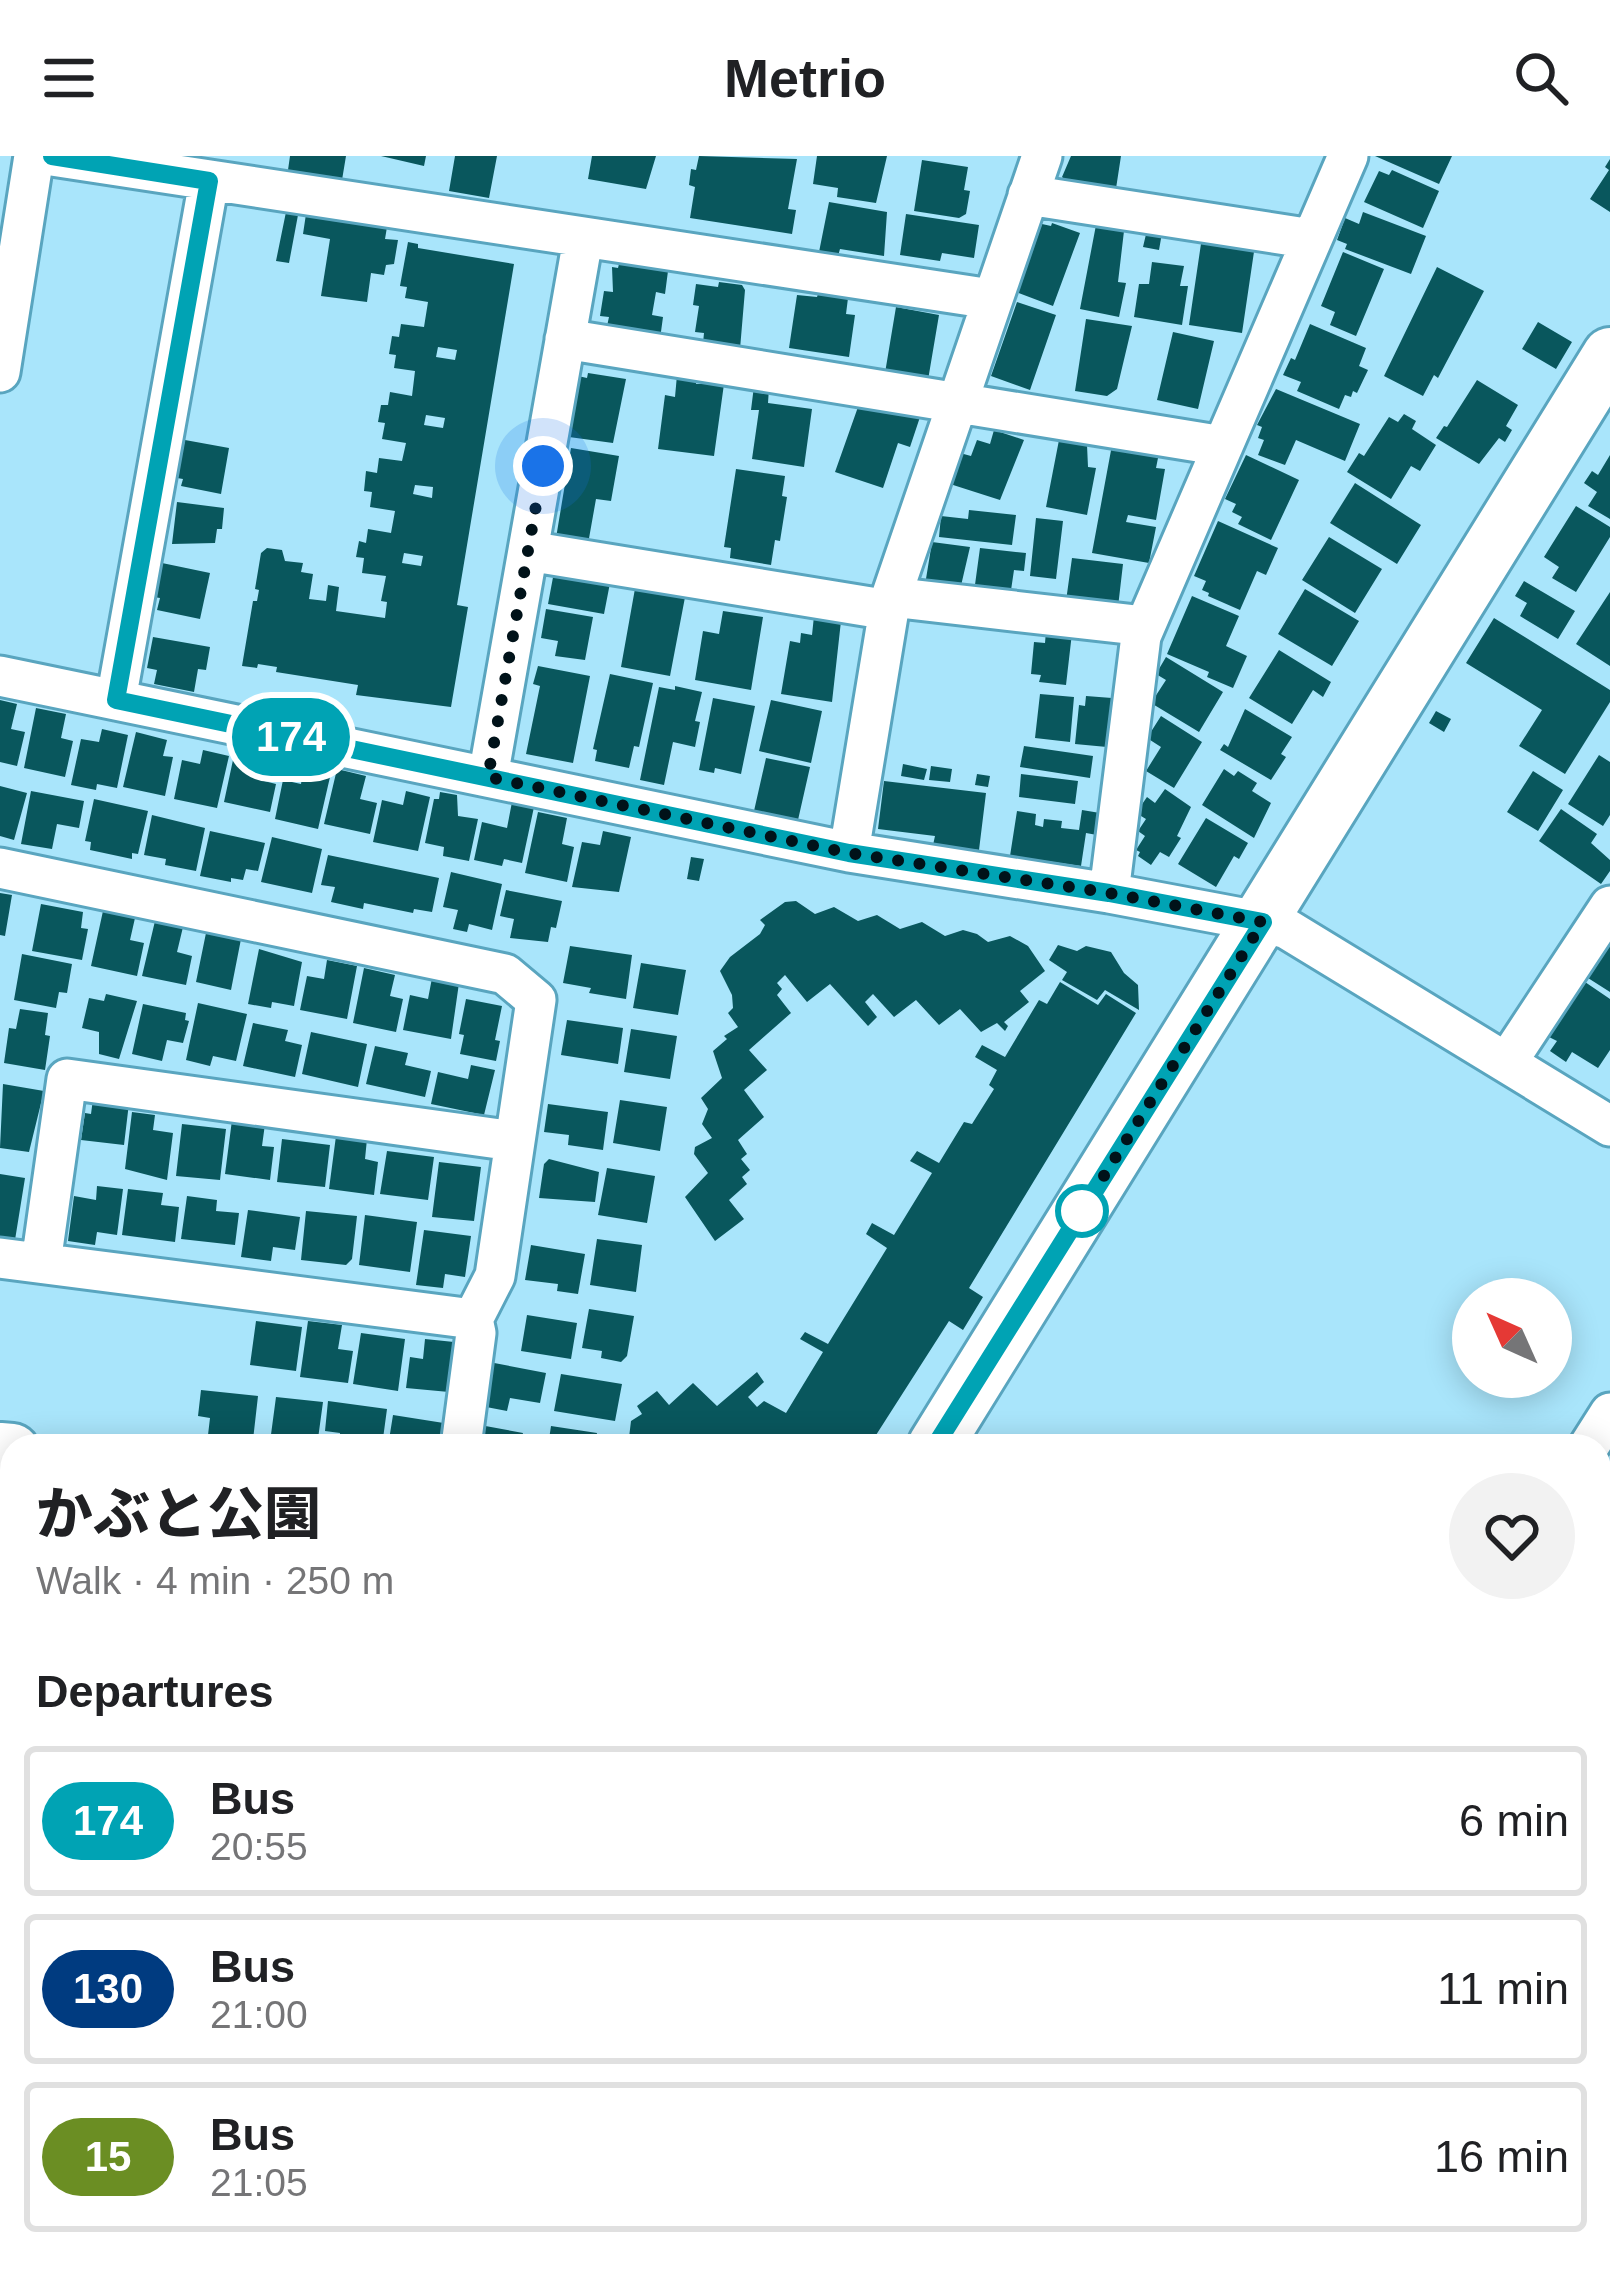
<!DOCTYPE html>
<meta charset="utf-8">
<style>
:root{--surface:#fff;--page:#f2f2f2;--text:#202124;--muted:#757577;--line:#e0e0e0}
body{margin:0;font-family:Arial,"Noto Sans JP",sans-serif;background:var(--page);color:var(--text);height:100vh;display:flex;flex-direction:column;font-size:45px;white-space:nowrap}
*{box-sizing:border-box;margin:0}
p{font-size:39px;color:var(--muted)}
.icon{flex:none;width:66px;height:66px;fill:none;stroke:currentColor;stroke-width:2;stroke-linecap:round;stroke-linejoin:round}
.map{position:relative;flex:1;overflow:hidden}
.panel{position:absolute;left:0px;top:1278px;width:1611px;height:843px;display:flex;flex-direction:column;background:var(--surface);border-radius:36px 36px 0 0;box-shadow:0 6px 30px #0003}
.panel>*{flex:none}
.badge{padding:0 24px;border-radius:39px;font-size:42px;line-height:78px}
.needle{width:78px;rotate:315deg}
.tools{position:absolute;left:1452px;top:1122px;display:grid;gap:24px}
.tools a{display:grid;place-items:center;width:120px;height:120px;border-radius:50%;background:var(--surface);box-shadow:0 6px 30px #0003;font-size:60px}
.you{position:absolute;width:60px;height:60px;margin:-30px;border:9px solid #fff;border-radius:50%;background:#1a73e8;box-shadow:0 0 0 18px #1a73e833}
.map>.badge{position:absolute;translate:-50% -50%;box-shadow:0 0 0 6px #fff}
h2{padding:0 36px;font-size:45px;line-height:108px}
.round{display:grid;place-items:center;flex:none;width:126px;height:126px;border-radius:63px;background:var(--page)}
.headline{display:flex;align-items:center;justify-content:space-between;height:204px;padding:0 36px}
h1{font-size:57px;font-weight:800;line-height:90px}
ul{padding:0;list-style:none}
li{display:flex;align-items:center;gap:36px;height:150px;margin:0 24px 18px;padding:0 12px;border:6px solid var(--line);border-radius:12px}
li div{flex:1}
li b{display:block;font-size:45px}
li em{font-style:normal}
li .badge{min-width:132px;font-weight:700;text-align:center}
header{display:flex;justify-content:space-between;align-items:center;height:156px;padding:0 36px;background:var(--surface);font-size:54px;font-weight:800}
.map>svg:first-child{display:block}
.building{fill:#09575d;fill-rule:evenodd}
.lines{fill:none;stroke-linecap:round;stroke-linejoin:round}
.street-casing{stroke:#59a5bf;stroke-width:45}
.secondary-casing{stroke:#59a5bf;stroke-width:60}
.street{stroke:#fff;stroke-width:39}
.secondary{stroke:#fff;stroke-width:54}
.line-casing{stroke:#fff;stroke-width:27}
.line{stroke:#00a3b4;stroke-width:18}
.walk{stroke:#001219;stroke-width:12;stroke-dasharray:0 21.6}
.stop-dot{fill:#fff;stroke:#00a3b4;stroke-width:6}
</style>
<header><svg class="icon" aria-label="menu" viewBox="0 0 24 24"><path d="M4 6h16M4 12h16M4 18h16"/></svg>Metrio<svg class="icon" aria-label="search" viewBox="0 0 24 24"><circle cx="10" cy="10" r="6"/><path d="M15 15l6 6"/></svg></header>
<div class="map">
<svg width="1610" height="2119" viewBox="0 0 1610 2119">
<rect width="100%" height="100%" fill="#a9e5fb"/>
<path class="building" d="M290,0H346L342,24L288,14Z
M381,0H426L424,10Z
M455,0H497L489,42L449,35Z
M592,0H656L646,33L588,23Z
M699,0L797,3L788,53L796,54L792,78L690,62L695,31L689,29L691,13L696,14Z
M817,0H887L876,47L837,41L838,32L813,28Z
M1071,0H1121L1115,39L1068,27L1062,21Z
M1375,0H1452L1439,28Z
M1610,3V56L1590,43L1609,14L1605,11Z
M922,4L968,11L964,34L970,35L966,58L959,62L914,55Z
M1392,14L1439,35L1423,72L1364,46L1379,15L1389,19Z
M829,46L887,56L884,100L840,93L838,100L819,96Z
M286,56L298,59L289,107L276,105Z
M1363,56L1426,80L1411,118L1345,93L1347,88L1337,84L1345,62L1359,68Z
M306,58L387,71L385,83L398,84L394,108L386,109L384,119L371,117L367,146L321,140L330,83L303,78Z
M906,58L979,69L974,102L942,97L940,105L900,99Z
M1052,67L1080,77L1053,150L1016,136L1042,68L1051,70Z
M1096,69L1124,75L1118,126L1126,127L1119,161L1080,153Z
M1147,74L1162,77L1159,94L1143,91Z
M1202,81L1255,89L1242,177L1189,169Z
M408,86L418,88V92L514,108L457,449L468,451L451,551L356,539L358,529L276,516L277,511L258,508L257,512L242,510L253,445H257L259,434L255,433L261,397L267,392L282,394L285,405L303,407L301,416L313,418L309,443L326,445L328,429L339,431L336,455L385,462L387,446L381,445L386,420L362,417L364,402L356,401L359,385L366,387L368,373L391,377L395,355L370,351L372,336L364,335L366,315L377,317L379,302L402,305L406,287L382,283L385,267L378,266L381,249H388L390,236L412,240L415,215L394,212L396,199L389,198L392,180L399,181L401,168L424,171L428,146L405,142L407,131L400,130ZM438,191L457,194L455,204L436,201ZM426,259L445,262L443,272L424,269ZM415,329L433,331L432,342L413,338ZM404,397L423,400L421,410L402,407Z
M1343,96L1384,113L1356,180L1330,169L1335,156L1321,150Z
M1152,106L1184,110L1180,130H1188L1182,169L1134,161L1139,128H1149Z
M619,108L668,115L665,138L656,136L652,159L663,161L660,183L607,170L609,161L600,160L604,135L613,136L612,111L618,112Z
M1437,111L1484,135L1438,222L1434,219L1423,240L1384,220Z
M719,126L742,129L745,134L740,193L703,187L704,177L695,176L699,150L693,149L696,128L718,131Z
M818,138L848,142L846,158L855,159L849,201L789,192L797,139L817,141Z
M1017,146L1056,159L1030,234L991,220Z
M896,151L939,159L928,224L885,217Z
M1086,163L1132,170L1117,233L1107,240L1075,235Z
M1538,166L1572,186L1556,213L1522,193Z
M1310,168L1366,192L1359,210L1368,214L1357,237L1353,235L1351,241L1345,239L1339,253L1297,235L1301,226L1283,219L1291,202L1295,204Z
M1173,176L1214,185L1198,253L1157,244Z
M588,217L626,223L613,287L569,281L578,220L587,222Z
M677,219L697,222L696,228H724L714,300L658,293L665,239L675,241Z
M1477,224L1518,249L1506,270L1512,274L1505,286L1499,282L1479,308L1436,282L1444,270L1447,271Z
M754,230L769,232L768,247L812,253L804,311L752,303L759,254H751Z
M1276,233L1360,268L1345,305L1296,284L1285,309L1258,299L1264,284L1258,282L1262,271L1257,269Z
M869,247L920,261L910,291L898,287L883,332L835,316L858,251L867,254Z
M1404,258L1416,265L1412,273L1436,289L1420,315L1411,310L1391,343L1347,316L1359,297L1364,300L1389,261L1398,266Z
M994,274L1024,284L1000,344L950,328L960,297L971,300L977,284L990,288Z
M185,284L229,292L221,338L181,330L183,323L177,322Z
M1059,284L1087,289L1088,311L1096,312L1087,359L1046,351Z
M1112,289L1159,297L1156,312L1165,313L1156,364L1128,359L1126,366L1156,371L1149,407L1092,397Z
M571,292L619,300L611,345L596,343L588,388L556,382Z
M1246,299L1299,324L1271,384L1238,368L1242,361L1232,356L1236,348L1225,343Z
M1610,299V363L1588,350L1597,336L1584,327L1592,315L1598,319Z
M736,313L785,320L782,340L787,341L780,385L775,384L771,409L730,402L731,392L724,391Z
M1355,327L1421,369L1397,408L1330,367Z
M177,346L224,352L222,373H217L215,387L172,388Z
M1576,350L1610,371V381L1576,436L1552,422L1559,411L1544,401Z
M969,354L1016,359L1012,389L939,381L941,360L968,363Z
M1036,362L1063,365L1056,423L1030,420Z
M1218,365L1278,392L1266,419L1257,415L1240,454L1208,440L1209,437L1202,434L1206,425L1194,420Z
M1329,381L1382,413L1355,457L1302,424Z
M932,386L970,391L960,434L925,429Z
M980,392L1026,397L1024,415L1014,414L1010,441L974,436Z
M1072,402L1123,408L1118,451L1066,445Z
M162,407L210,417L200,463L157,454L160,442L154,441Z
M554,416L610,427L604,458L548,448Z
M1524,425L1575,455L1558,483L1520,460L1527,447L1515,440Z
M636,427L686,436L670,520L621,511Z
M1305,433L1359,465L1332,510L1278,478Z
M1610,436V510L1576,488Z
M1192,440L1239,460L1226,490L1247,500L1233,532L1207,521L1209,516L1167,498Z
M546,453L593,461L585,504L555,500L558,485L541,482Z
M723,455L763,461L751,534L695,524L703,475L719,478Z
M814,460L841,465L832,546L781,538L790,485L800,487L801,477L812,479Z
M1494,462L1610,534V546L1565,618L1519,590L1542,554L1466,507Z
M1046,475L1072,477L1066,529L1039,526L1041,519L1031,518L1034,486L1045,487Z
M153,481L210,491L206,514L198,513L194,536L154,528L157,514L147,512Z
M1279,494L1331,526L1323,541L1313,534L1292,568L1249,542Z
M1166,501L1223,536L1199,576L1151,547L1166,524L1156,518Z
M538,510L590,520L573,607L526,598L540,530L533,528Z
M610,518L653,527L639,591L634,590L629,612L595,605L597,594L593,593Z
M675,530L702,536L695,565L700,566L695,591L673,586L664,629L640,624L659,531L675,534Z
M1040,538L1074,541L1070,586L1035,582Z
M1086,540L1112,542L1107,591L1075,588L1079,549L1085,550Z
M713,542L755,550L741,618L715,612L714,617L699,614Z
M0,544L17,548L11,573L25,576L17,610L0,606Z
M771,544L822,555L811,607L759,595Z
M36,552L66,558L61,582L73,585L65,621L24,612Z
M1245,553L1292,581L1281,598L1286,601L1271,624L1220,594L1224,588L1228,591Z
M1436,555L1451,563L1444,576L1429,567Z
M1161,560L1202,586L1174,632L1146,615L1161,591L1147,582Z
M102,573L128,579L117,632L97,628L96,634L71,629L81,583L99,586Z
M136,576L167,584L163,600L173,601L165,640L123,631Z
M236,590L266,597L260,624L276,628L270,656L224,646Z
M1024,590L1093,600L1090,622L1020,611Z
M203,594L229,600L217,652L174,643L182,604L200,608Z
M1599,599L1610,606V659L1603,670L1568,648Z
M766,602L810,611L798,664L754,655Z
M903,608L927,613L924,624L901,620Z
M931,610L952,613L950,626L929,624Z
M337,613L366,620L360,643L377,647L370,678L324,668Z
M1224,613L1234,620L1238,615L1257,627L1252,635L1271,647L1254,682L1202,649Z
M303,615L330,621L318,673L275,663L283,624L301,628Z
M1533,615L1563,634L1538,675L1507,656Z
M977,618L990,620L988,631L975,629Z
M1021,618L1078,625L1075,648L1019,641Z
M884,625L986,637L979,694L933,689L935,680L878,673Z
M0,630L27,637L14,684L0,680Z
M1165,633L1191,651L1177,680L1181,682L1169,701L1160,696L1151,709L1138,700L1140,696L1136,694L1145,680L1138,675L1146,663L1136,657L1147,641L1155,647Z
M31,635L84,645L79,672L57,668L52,693L21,688Z
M406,635L430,641L418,695L373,686L382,644L403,649Z
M440,636L457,639L458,660L478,663L469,705L443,700L444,691L425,687L434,643H439Z
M94,643L148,655L138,698L132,697V703L90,694L91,686L85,685Z
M512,646L534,651L522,707L504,703L502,710L474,704L482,666L507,672Z
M1561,653L1597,678L1591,687L1610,704V715L1601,728L1539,685Z
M1082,654L1100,657L1097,679L1086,677L1081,710L1010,700L1017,655L1036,658L1035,669L1043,671L1044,663L1062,665L1061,672L1079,674Z
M538,656L567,662L562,688L574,691L567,726L525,717Z
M152,659L205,672L196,715L165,709L166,703L144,699Z
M1206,662L1248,687L1239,703L1234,700L1216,731L1178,708Z
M210,675L265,687L258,715L246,713L243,724L231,722V726L200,720Z
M603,675L631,681L619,736L572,731L582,686L600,689Z
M272,681L322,693L312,737L261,726Z
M328,699L439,722L432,756L414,753L413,757L364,747L363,753L331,746L335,731L321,729Z
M691,701L704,703L699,725L687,723Z
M451,716L502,728L492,774L469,768L467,776L453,773L458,754L443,751Z
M506,734L562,745L556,772L551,771L548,786L510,782L514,763L500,760Z
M0,737L12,739L5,780L0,779Z
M796,745L815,758L834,751L858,765L877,759L900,773L922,766L945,780L963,774L977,778L988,786L1010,780L1028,790L1045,815L1020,835L1029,846L1004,866L1008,870L1005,875L997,867L981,876L960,853L939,869L916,844L894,861L873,838L865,846L877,861L868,870L830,828L807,846L785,819L777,827L782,833L777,839L791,857L749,894L767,914L744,934L764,961L738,984L747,998L741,1003L750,1014L742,1021L747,1028L729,1044L744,1063L715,1085L685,1041L708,1017L694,998L695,991L712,982L702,968L708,953L701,942L722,922L713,895L727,883L724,880L738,871L728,857L733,852L732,839L720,815L730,801L760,778L765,769L760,764L785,746Z
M41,748L83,756L81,772L88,773L82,804L32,795Z
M103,755L135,762L130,784L144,787L137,820L91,810Z
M155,765L183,771L177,796L192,800L186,829L142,820Z
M206,777L241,783L231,834L196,826Z
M1610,787V836L1588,822Z
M1058,789L1077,795L1086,790L1111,796L1124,817L1138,829L1139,854L1105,834L1097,844L1062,824L1067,816L1049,804Z
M570,790L632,799L626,843L589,837L591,832L563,827Z
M259,793L302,806L294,850L272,846L271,852L248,848Z
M22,798L72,808L67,837L59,836L56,852L14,844Z
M327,804L357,810L347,863L300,854L307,820L324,823Z
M641,807L686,814L678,859L633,852Z
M364,812L395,819L390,840L403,843L396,876L353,867Z
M432,822L459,827L451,883L403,874L410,839L428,843Z
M1060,826L1098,849L1106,838L1136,857L969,1132L983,1141L963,1174L949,1165L869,1290H628L631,1265L642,1258L637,1250L657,1235L669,1249L693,1227L717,1250L757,1216L764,1226L748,1241L757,1251L764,1245L786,1257L823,1196L800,1183L805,1176L828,1188L887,1092L866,1078L872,1067L894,1079L932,1017L910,1005L917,995L939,1007L964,966L972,968L994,933L989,929L997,914L975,901L982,889L1005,901L1039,844L1047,848Z
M1585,826L1610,843V894L1598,912L1572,896L1566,906L1550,895L1557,885L1549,881Z
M106,838L137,845L119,903L99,898V876L82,872L89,842L104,845Z
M466,843L502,850L495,884L500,885L496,905L460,898L464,879L459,878Z
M198,847L247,858L236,905L213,900L210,910L186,904Z
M143,848L186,857L185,864L189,865L183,887L167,884L162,905L132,898Z
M20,853L48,857L45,879L50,880L45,914L4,907L9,872L16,873Z
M567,864L623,872L618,908L561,899Z
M253,867L288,874L285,885L302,889L295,921L243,910Z
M631,873L677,880L670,923L624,916Z
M311,876L367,888L358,931L302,918Z
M375,890L408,897L405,909L431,915L425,941L366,928Z
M471,909L495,914L484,959L431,948L438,916L468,923Z
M3,928L44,935L29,996L0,992Z
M93,943L129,947L124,989L81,984L85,957L91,958Z
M620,944L667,951L660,995L613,987Z
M548,948L608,956L603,994L568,989L569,979L544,976Z
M132,956L155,959L153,974L173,977L167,1024L125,1013Z
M232,964L265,968L262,990L274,991L270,1024L225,1018Z
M182,968L226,973L220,1024L176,1020Z
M336,980L367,983L365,1003L378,1006L374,1039L329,1033Z
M282,983L330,989L325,1031L277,1026Z
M387,995L434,1001L428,1044L380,1038Z
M549,1003L599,1016L595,1046L539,1042L544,1008Z
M439,1006L481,1011L474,1065L432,1061Z
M607,1012L655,1020L647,1067L598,1059Z
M0,1018L25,1022L15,1084L0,1082Z
M97,1030L123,1033L117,1079L97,1076L95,1089L68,1085L74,1040L96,1044Z
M128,1033L163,1037L161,1049L179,1051L175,1086L122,1079Z
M187,1040L217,1044L216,1055L239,1057L235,1089L181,1083Z
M248,1054L300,1061L295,1094L273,1091L271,1105L241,1101Z
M306,1055L357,1060L352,1103L346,1109L301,1104Z
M365,1059L417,1066L410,1116L359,1109Z
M424,1074L471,1080L465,1121L445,1118L443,1132L416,1129Z
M597,1083L642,1089L636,1136L590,1129Z
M531,1089L585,1098L578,1138L557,1135L558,1128L525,1124Z
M589,1153L634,1160L627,1200L621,1206L601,1202L602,1195L582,1192Z
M527,1159L577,1167L571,1203L521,1195Z
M256,1165L302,1171L296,1215L250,1209Z
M308,1165L342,1169L338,1193L353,1195L348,1227L300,1221Z
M361,1177L405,1183L398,1235L353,1228Z
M425,1183L454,1186L449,1236L406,1232L410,1201L423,1203Z
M489,1206L546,1217L540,1247L510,1242L507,1255L481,1250Z
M561,1218L622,1228L615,1265L554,1255Z
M201,1234L258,1240L253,1284L208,1279L210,1262L198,1260Z
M276,1241L323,1246L317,1290L270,1286Z
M328,1245L387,1253L382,1290L339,1289L340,1277L325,1275Z
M393,1259L450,1268L446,1290H400V1286L389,1284Z
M480,1269L523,1277L520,1290H477Z
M551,1270L597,1277L595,1290H548Z
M1607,1321L1610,1323V1400L1599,1393V1333Z
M1599,1425L1610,1431V1468L1599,1462Z
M1602,1521L1610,1526V1586L1599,1579Z
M1599,1598L1610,1605L1606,1617L1610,1620V1667L1599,1660Z
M0,1865L12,1872V1901L0,1922Z
M0,2049L12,2056V2064L0,2085Z
M12,2099V2109H27L42,2119H0Z
M44,2109H70L64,2119Z
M256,2109H284L279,2119Z
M312,2109H371L365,2119H306Z
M572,2109H629L623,2119H565Z
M689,2109H739L733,2119H682Z
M768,2109H800L816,2119H762Z"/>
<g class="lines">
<g class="street-casing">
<path id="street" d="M52,0L991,143
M1028,39L1312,83
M565,183L1223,290
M0,216L34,0
M528,395L889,454
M891,441L1145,470
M0,520L849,696L1109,737L1263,766L1287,773L1610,970
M116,544L209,25
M488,621L583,83
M849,696L891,441L1042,0
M0,712L505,818L536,844L495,1120L473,1163L0,1102
M1109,737L1141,480L1348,0
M1507,906L1610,750
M41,1107L67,923L514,985
M461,1290L476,1177L473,1163
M1589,1290L1610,1257
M0,1504L12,1506
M0,1677L12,1678
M1599,1737L1610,1721
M0,1834L12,1836
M203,2109L220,2119
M473,2109L490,2119
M1480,2109L1495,2119
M118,2119L124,2109
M656,2119L662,2109
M864,2119L870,2109
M1062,2119L1068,2109
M1363,2119L1369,2109"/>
</g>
<g class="secondary-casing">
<path id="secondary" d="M935,1290L1610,199
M0,1294L12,1295
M1599,1847L1610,1854
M427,2119L433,2109"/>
</g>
<use href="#street" class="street"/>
<use href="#secondary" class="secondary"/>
</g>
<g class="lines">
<g class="line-casing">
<path id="line" d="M52,0L209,25L116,544L849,697L1109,737L1263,766L935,1290"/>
</g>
<use href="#line" class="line"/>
<path class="walk" d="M543,310L488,621L849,697L1109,737L1263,766L1082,1055"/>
</g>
<circle class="stop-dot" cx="1082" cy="1055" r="24"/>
</svg>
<div class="tools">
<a><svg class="needle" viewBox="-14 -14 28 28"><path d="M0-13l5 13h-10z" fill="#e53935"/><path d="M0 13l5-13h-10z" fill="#757577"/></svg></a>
</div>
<div class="you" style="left:543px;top:310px"></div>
<b class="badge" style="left:291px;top:581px;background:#00a3b4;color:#fff">174</b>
<section class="panel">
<div class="headline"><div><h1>かぶと公園</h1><p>Walk · 4 min · 250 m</p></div><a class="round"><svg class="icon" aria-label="heart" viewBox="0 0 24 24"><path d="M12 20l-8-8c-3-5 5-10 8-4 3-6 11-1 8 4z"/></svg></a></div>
<h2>Departures</h2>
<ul>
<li><span class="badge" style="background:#00a3b4;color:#fff">174</span><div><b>Bus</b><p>20:55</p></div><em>6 min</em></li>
<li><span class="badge" style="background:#003b80;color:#fff">130</span><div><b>Bus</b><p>21:00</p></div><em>11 min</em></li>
<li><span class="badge" style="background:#6b8e23;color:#fff">15</span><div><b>Bus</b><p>21:05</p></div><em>16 min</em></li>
</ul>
</section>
</div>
